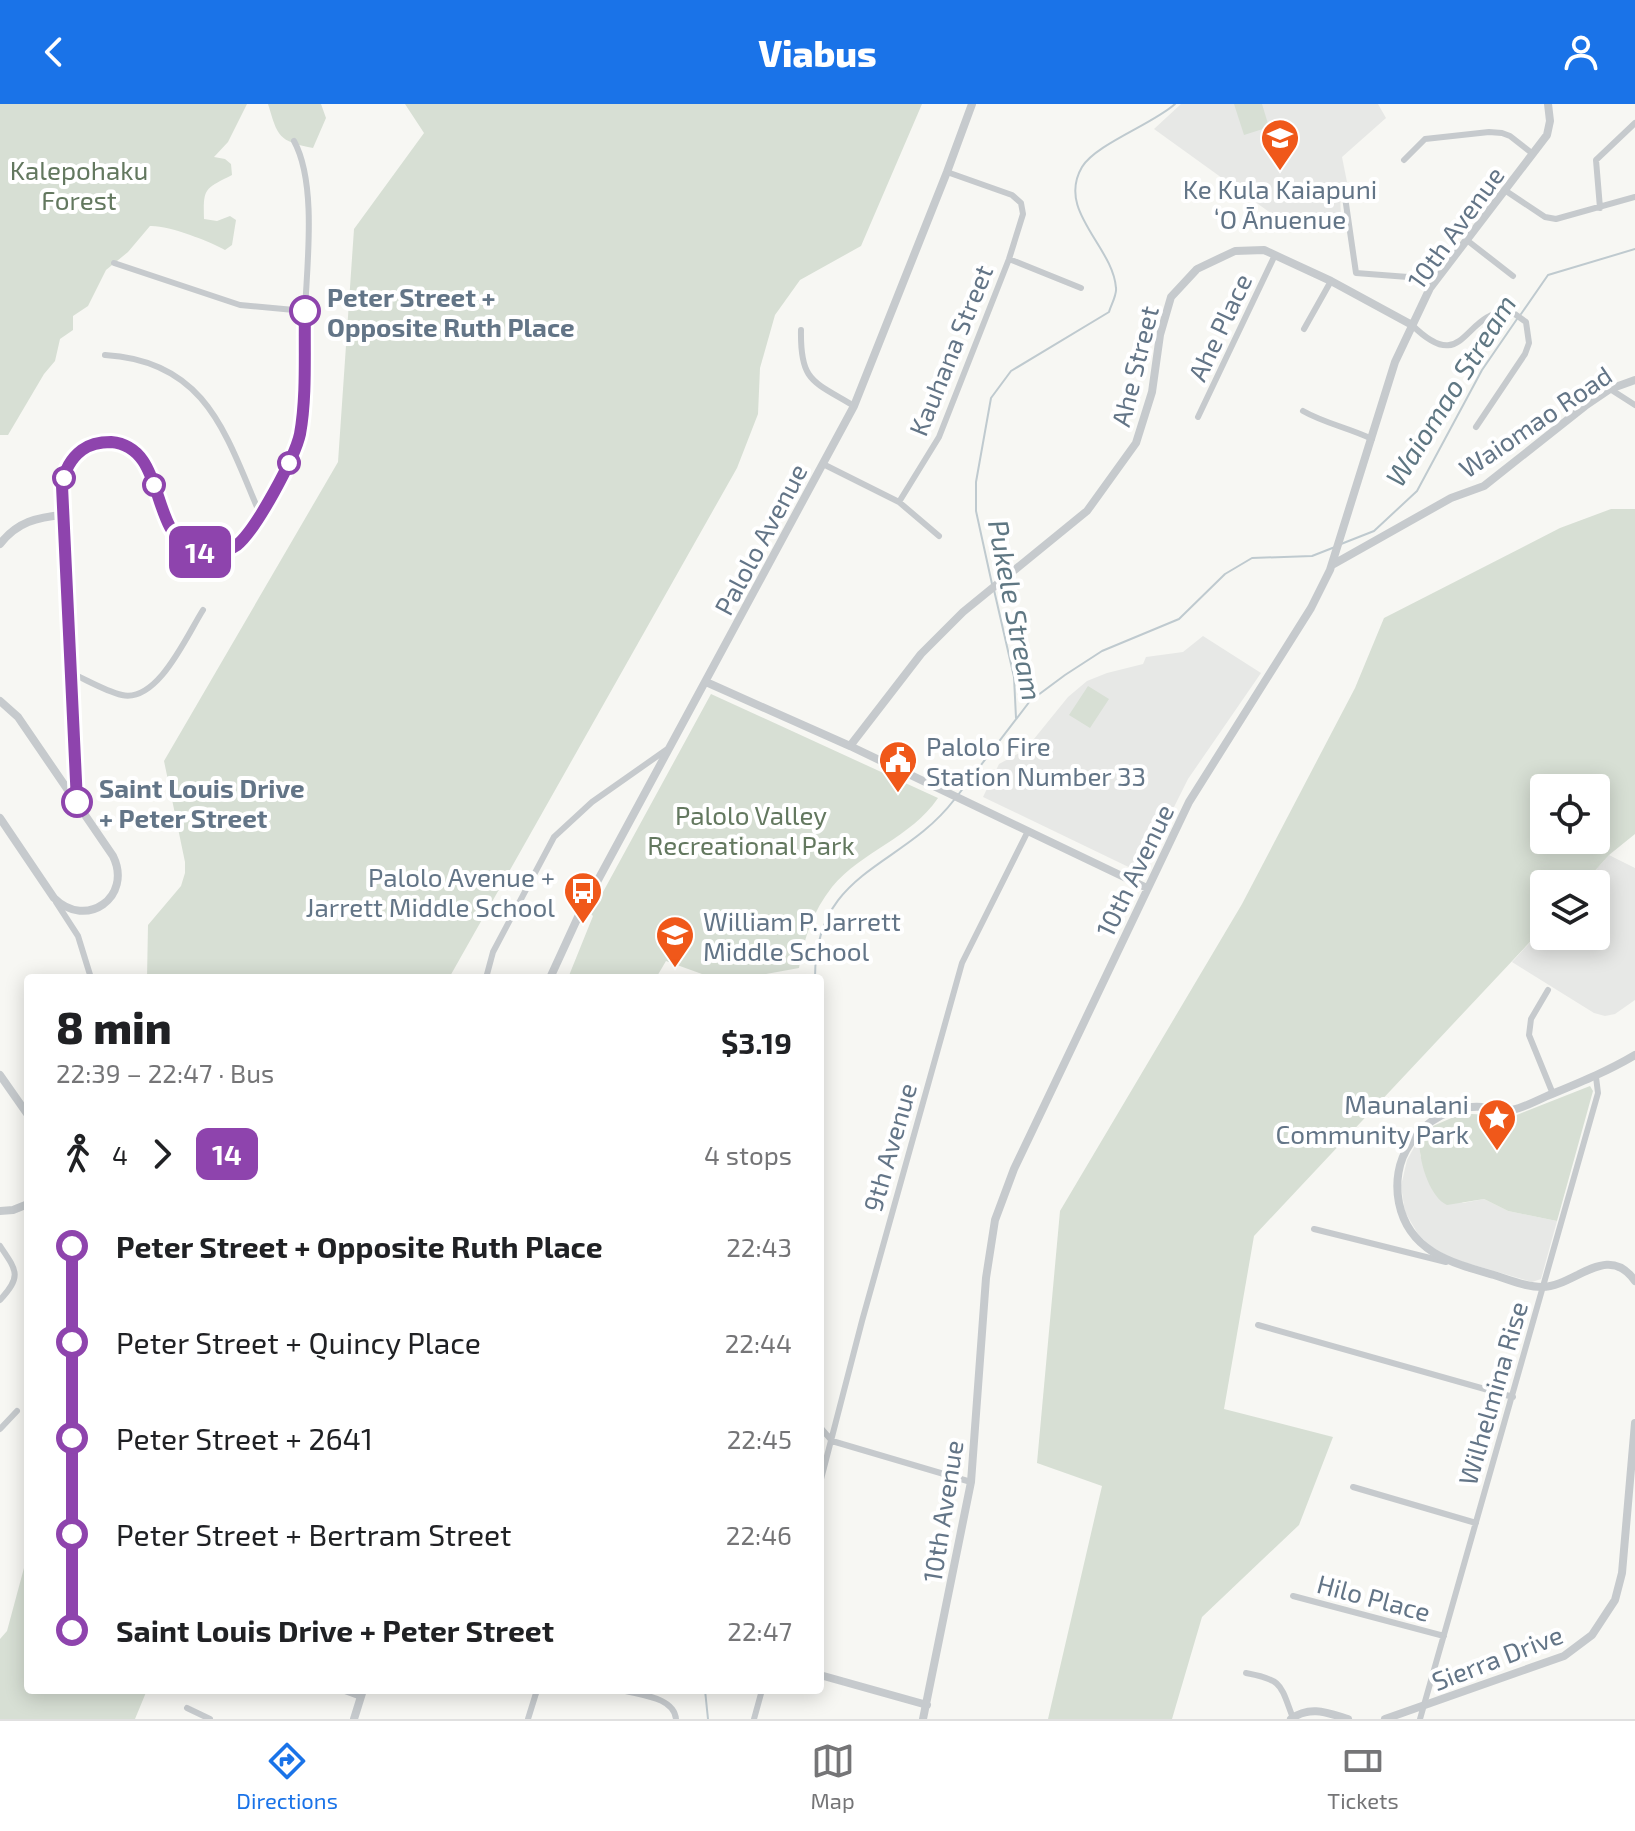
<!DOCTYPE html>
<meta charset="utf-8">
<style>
:root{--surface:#fff;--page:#f6f6f6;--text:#202124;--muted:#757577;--line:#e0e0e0;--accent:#1a73e8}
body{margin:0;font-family:"Exo 2",sans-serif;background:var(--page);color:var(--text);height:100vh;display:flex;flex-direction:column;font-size:30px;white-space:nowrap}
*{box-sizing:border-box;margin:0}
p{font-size:26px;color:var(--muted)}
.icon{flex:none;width:44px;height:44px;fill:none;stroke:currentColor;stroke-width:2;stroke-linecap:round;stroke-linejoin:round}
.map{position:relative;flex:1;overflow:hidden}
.drawer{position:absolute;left:24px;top:870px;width:800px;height:720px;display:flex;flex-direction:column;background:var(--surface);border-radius:8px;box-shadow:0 4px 20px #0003}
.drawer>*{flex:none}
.badge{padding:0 16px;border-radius:12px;font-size:28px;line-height:52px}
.controls{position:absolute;left:1530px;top:670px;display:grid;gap:16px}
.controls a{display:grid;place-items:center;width:80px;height:80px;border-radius:8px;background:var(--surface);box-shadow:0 4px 20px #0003;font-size:40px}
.map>.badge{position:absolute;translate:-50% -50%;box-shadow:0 0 0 4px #fff}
.legs{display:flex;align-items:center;gap:12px;height:88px;padding:0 32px;font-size:26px}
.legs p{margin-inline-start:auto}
.overview{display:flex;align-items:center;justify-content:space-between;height:136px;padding:0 32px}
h1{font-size:44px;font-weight:800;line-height:60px}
ul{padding:0 32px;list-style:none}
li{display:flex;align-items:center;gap:28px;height:96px;font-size:30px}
li i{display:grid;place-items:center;width:12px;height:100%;margin:0 10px;background:currentColor}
li i::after{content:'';width:20px;height:20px;margin:-10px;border:6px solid;border-radius:50%;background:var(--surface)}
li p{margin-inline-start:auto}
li:first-child i{background:linear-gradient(#0000 50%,currentColor 0)}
li:last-child i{background:linear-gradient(currentColor 50%,#0000 0)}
header{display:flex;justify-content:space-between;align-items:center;height:104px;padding:0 32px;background:var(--accent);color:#fff;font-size:36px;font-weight:800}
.tabs{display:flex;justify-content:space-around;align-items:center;height:112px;border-top:2px solid var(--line);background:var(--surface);font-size:22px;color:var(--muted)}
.tabs a{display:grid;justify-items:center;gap:4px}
.tabs .active{color:var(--accent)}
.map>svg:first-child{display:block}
.built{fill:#e7e8e6}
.green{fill:#d7dfd4;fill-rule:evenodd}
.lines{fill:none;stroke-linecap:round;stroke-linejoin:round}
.stream{stroke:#bfcacf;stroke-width:2}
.minor{stroke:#c6cacd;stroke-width:6}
.tertiary{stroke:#c6cacd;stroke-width:8}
.line-1-casing{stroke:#fff;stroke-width:18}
.line-1{stroke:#8e44ad;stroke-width:12}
.stop-1-dot{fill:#fff;stroke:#8e44ad;stroke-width:4}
.labels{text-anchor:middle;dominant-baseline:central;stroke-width:8;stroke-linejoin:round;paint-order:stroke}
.park-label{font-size:26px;fill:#63785f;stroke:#fff}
.poi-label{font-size:26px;fill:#637587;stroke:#fff;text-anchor:start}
.street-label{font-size:26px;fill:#637587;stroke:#fff}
.stop-label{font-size:26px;font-weight:bold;fill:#637587;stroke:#fff;text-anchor:start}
.water-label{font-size:28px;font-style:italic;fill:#5f7783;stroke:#fff}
</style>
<header><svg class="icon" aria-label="back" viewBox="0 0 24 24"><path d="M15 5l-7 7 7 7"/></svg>Viabus<svg class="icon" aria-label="person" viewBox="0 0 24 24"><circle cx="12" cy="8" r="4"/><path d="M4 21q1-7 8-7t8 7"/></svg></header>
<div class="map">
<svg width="1635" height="1615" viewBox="0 0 1635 1615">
<rect width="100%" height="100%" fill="#f7f7f3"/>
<path class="built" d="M1181,0H1378L1386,14L1342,53L1348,83L1340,85L1341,116L1286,120L1154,25Z
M1203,532L1261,569L1188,675L1141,769L983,693L999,660L1025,646L1068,593L1087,577L1107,569L1143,560L1146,553L1183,548Z
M1609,751L1635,764V896L1615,910L1605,912L1594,909L1512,858L1544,823V832H1596V780H1583Z
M1420,1033V1051L1431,1081L1463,1099L1484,1095L1508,1107L1557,1117L1541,1175L1532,1178L1453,1155L1430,1142L1418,1130L1405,1108L1401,1082L1407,1056Z"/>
<path class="green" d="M0,0H247L228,38L214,53L225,55L231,60L232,71C205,85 203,83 204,115L217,117L230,112L236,116L232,141L225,146C209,137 168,121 150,122L128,148L106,166L88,202L73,212V226L60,235L55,257L44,270L8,331H0Z
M268,0H321L326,14L313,44C278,37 278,33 268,0Z
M405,0H922L861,142L800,176L775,211L760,264L758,310L737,364L449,874H147L148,821L181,782L185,769V758L164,657L338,358L354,125L424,29Z
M1234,0H1262L1269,23L1244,31Z
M1611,405H1635V730L1609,751L1583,780H1544V823L1254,1132L1224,1305L1333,1333L1299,1421L1202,1513L1172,1615H1048L1102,1382L1037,1359L1060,1107L1242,800L1355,584L1384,514L1560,424ZM1544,684H1596V736H1544Z
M1088,582L1109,595L1090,624L1069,611Z
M711,590L938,694C911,734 862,747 832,783C813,807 804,834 799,864L745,874H713L666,857L656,874H568L593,812L591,810Z
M1590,982L1593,987L1557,1117L1508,1107L1484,1095L1447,1101C1429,1093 1417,1053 1420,1033L1433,1022L1456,1012L1472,1010L1514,1012Z
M28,1449V1586H147L135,1615H0V1535L7,1527Z"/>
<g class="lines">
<path class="stream" d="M1521,210L1548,171L1635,145
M1341,440L1374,427L1417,387L1482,266L1517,215
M992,480L976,407V378L991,294L1011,267L1109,208C1111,201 1117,191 1116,184C1113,142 1056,107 1082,63C1096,40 1153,20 1175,0
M994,486L1014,573L1016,614
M958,691L1030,597L1065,571L1102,547L1179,515L1225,470L1252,454L1312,452L1335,443
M815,874C815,765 901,765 954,696
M705,1586L708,1615"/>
<path class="minor" d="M1404,56L1425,35L1489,28L1502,29L1510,32L1533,50
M1506,87L1545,113L1556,115L1635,93
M1345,93L1356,169L1408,173L1430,184
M1600,104L1596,56L1635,19
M1468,137L1513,172
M1009,155L1081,184
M114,159L240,201L305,207C307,160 317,79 294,37
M1412,221C1467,275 1462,204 1512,208L1526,218L1529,239L1525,250L1476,323
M1304,225L1331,177
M801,226C800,278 813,277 854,302
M105,251C207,257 226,331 260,410
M1610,285L1635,301
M1303,307C1324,319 1349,324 1372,335
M1198,313L1275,151
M823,360L899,398L939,333L1009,155L1023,110L1021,99L1012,91L947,68
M899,398L939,432
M71,569C87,576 105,587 122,591C158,599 187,531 203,506
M56,798L78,832L91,874
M486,874L493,848L554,733L592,698L666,646
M1548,886L1531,915L1529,931L1553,990
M1314,1125L1446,1158
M0,1142C17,1167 22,1172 0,1196
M1258,1221L1513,1293
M820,1323L832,1337L971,1378
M0,1325L17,1307
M820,1379L862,1217L962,859L1027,729
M1353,1383L1476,1419
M1293,1492L1444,1532
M1246,1569C1283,1576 1280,1580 1293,1614
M342,1586L361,1593
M622,1586C640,1591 674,1593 676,1615
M187,1604L210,1615
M528,1615L537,1586
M754,1615L762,1586
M1420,1615L1598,989L1596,973"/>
<path class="tertiary" d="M0,440C17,418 37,413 64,411
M1332,461L1451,394L1484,382L1585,302L1610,285L1635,276
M706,578L850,642L1147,784
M0,597L18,613L113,752C133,793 86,826 54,794L0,714
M850,642L921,550L963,508L1087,407L1136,339L1152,288L1160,231L1171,193L1197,165L1235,147L1264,146L1331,177L1412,221
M77,698L62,382C64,368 70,355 82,346C90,340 101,338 111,338C166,343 149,424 191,445C206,452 224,451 237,441C256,426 295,353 300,330C307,291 304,247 305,207
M550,874L578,813L854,302L947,68L972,0
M1635,951C1608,967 1581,978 1552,990C1539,995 1526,1003 1512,1006C1502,1009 1492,1003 1482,1003C1453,1001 1425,1016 1410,1040C1398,1057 1395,1079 1399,1099C1409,1148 1452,1159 1494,1171C1509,1176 1526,1183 1542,1183C1575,1183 1607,1137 1635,1177
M0,971L28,1011
M0,1107L13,1106L28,1100
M820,1571L927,1601
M354,1615L363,1586
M923,1615L971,1378L986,1174L995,1116L1014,1065L1189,698L1311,504L1330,466L1395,258L1430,184L1547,31L1550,17L1548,0
M1291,1615C1310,1601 1328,1609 1348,1615
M1385,1615L1564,1552L1592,1531L1615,1496L1622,1469L1635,1319"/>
</g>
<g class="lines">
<g class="line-1-casing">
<path id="line-1" d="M77,698L62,382C64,368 70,355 82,346C90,340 101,338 111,338C166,343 149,424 191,445C206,452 224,450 237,441C256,426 295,353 300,330C307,291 304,247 305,207"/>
</g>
<use href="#line-1" class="line-1"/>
</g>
<defs>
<g id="school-pin" transform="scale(2)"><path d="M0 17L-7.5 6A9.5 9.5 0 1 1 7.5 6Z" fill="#f0581a" stroke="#fff"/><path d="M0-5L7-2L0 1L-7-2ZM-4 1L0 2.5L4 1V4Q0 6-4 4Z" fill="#fff"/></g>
<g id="civic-pin" transform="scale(2)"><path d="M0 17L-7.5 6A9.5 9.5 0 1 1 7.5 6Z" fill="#f0581a" stroke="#fff"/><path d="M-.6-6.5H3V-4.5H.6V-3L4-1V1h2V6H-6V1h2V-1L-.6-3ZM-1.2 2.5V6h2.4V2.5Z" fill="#fff"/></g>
<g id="bus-pin" transform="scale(2)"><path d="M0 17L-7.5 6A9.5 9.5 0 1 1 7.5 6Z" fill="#f0581a" stroke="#fff"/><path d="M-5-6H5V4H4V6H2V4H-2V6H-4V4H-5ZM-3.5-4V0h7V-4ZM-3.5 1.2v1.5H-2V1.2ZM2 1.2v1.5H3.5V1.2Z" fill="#fff"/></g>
<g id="sight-pin" transform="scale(2)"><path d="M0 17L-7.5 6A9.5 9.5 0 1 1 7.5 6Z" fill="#f0581a" stroke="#fff"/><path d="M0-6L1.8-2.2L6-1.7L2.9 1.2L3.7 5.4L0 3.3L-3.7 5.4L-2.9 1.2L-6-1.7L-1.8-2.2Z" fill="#fff"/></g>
</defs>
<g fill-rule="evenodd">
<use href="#school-pin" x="1280" y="34"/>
<use href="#civic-pin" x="898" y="656"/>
<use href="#bus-pin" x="583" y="787"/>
<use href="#school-pin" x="675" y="831"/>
<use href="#sight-pin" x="1497" y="1014"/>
</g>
<g class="stop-1-dot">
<circle cx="305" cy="207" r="14"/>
<circle cx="289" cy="359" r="10"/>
<circle cx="64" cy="374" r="10"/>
<circle cx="154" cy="381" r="10"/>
<circle cx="77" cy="698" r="14"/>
</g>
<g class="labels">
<g class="park-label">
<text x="79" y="65">Kalepohaku<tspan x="79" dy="30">Forest</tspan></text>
<text x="751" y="710">Palolo Valley<tspan x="751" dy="30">Recreational Park</tspan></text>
</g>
<g class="poi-label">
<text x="1280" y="84" text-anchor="middle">Ke Kula Kaiapuni<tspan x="1280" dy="30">ʻO Ānuenue</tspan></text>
<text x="926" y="641">Palolo Fire<tspan x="926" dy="30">Station Number 33</tspan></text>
<text x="555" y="772" text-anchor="end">Palolo Avenue +<tspan x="555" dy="30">Jarrett Middle School</tspan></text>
<text x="703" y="816">William P. Jarrett<tspan x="703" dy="30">Middle School</tspan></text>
<text x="1469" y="999" text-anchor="end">Maunalani<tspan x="1469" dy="30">Community Park</tspan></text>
</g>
<g class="street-label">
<text transform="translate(1455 123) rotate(-54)">10th Avenue</text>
<text transform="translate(1219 223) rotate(-65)">Ahe Place</text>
<text transform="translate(950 246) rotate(-68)">Kauhana Street</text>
<text transform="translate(1134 262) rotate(-76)">Ahe Street</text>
<text transform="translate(1535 317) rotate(-34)">Waiomao Road</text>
<text transform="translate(760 435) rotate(-62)">Palolo Avenue</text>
<text transform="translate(1134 766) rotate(-64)">10th Avenue</text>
<text transform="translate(889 1043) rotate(-74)">9th Avenue</text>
<text transform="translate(1492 1289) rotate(-74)">Wilhelmina Rise</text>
<text transform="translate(942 1407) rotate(-81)">10th Avenue</text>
<text transform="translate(1374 1493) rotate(15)">Hilo Place</text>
<text transform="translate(1497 1553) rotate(-21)">Sierra Drive</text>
</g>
<g class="stop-label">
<text x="327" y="192">Peter Street +<tspan x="327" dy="30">Opposite Ruth Place</tspan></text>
<text x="99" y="683">Saint Louis Drive<tspan x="99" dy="30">+ Peter Street</tspan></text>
</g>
<g class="water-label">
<text transform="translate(1450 286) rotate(-58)">Waiomao Stream</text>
<text transform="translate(1016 506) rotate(79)">Pukele Stream</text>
</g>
</g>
</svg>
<div class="controls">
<a><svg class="icon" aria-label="locate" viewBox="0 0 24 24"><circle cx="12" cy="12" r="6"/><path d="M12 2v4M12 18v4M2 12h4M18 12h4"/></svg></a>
<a><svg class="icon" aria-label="layers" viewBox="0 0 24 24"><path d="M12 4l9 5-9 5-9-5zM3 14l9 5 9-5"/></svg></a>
</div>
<b class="badge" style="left:200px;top:448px;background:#8e44ad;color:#fff">14</b>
<section class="drawer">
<div class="overview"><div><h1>8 min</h1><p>22:39 – 22:47 · Bus</p></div><b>$3.19</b></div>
<div class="legs"><svg class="icon" aria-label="walk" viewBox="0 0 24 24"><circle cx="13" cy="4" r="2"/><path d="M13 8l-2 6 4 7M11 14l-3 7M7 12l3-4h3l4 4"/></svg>4<svg class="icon" aria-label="forward" viewBox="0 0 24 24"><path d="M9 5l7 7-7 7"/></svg><b class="badge" style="background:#8e44ad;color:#fff">14</b><p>4 stops</p></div>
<ul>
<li><i style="color:#8e44ad"></i><b>Peter Street + Opposite Ruth Place</b><p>22:43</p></li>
<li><i style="color:#8e44ad"></i><span>Peter Street + Quincy Place</span><p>22:44</p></li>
<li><i style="color:#8e44ad"></i><span>Peter Street + 2641</span><p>22:45</p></li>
<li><i style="color:#8e44ad"></i><span>Peter Street + Bertram Street</span><p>22:46</p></li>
<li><i style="color:#8e44ad"></i><b>Saint Louis Drive + Peter Street</b><p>22:47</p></li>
</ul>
</section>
</div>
<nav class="tabs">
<a class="active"><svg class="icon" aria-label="directions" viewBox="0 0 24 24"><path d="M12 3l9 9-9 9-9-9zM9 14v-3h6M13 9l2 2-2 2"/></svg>Directions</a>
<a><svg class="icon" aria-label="map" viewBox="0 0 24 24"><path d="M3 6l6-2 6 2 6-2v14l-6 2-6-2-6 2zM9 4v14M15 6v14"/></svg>Map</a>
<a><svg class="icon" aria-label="tickets" viewBox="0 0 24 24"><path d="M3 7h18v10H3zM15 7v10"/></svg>Tickets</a>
</nav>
